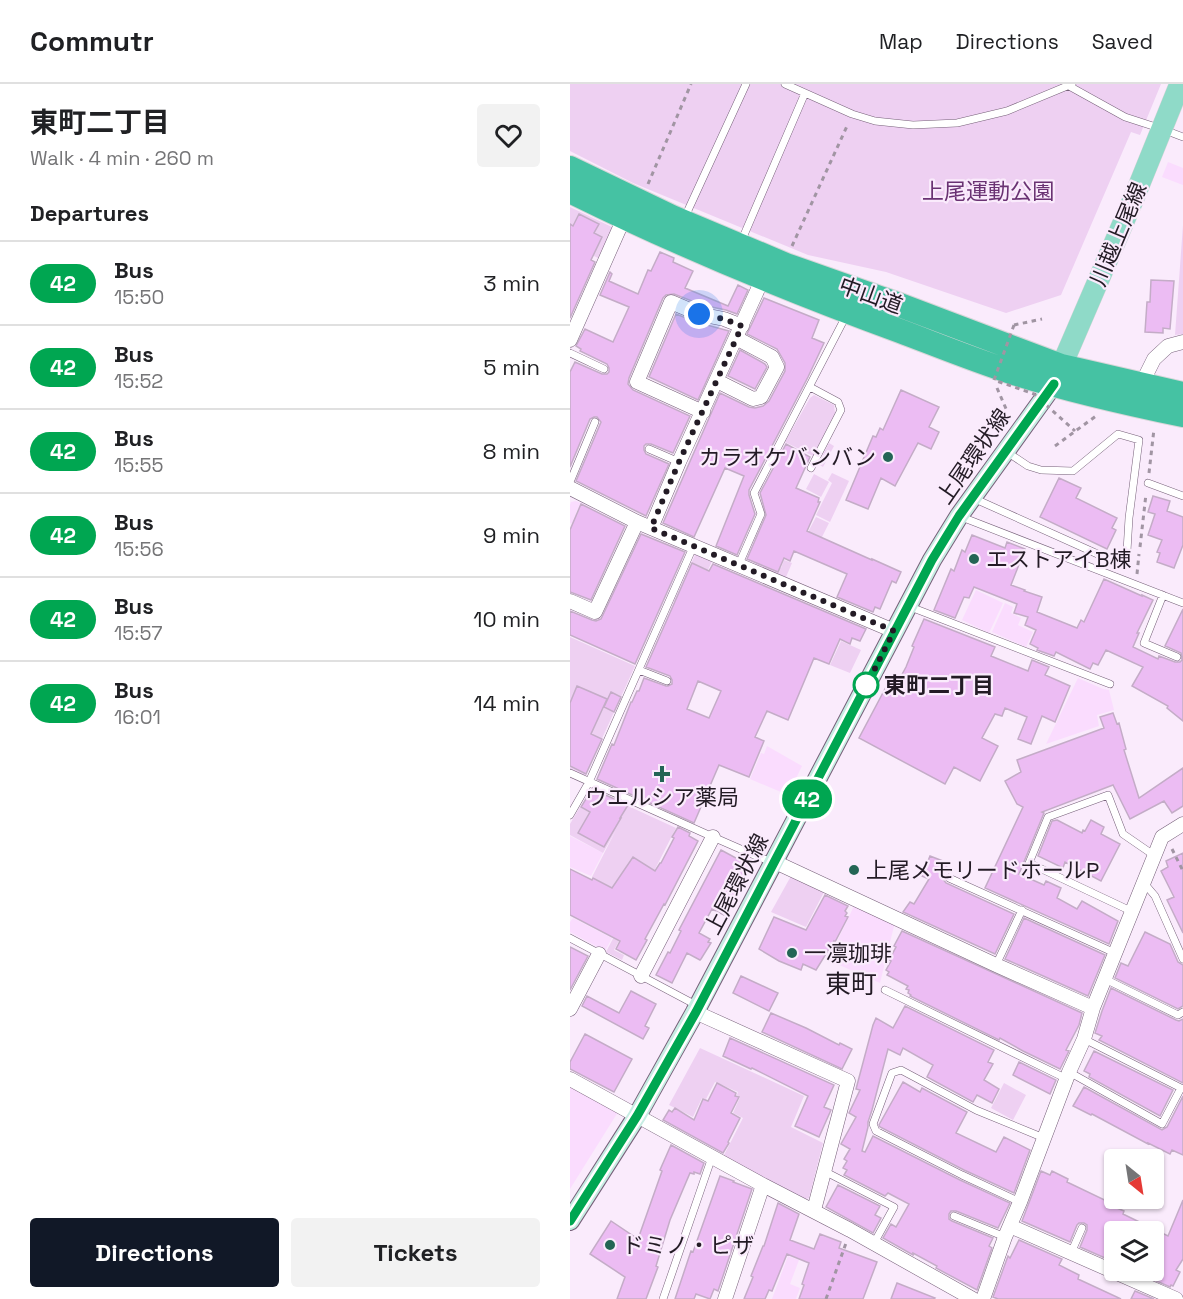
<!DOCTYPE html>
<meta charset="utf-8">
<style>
:root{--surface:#fff;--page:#f2f2f2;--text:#202124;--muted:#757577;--line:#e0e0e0;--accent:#111827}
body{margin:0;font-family:"Space Grotesk","Noto Sans JP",sans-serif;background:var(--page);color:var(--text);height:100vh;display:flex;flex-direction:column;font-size:22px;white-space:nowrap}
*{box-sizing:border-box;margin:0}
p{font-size:20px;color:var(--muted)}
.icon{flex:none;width:33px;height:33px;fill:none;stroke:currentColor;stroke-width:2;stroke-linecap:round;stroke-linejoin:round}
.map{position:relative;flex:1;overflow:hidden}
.sheet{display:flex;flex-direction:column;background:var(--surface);width:570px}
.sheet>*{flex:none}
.badge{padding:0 12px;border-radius:20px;font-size:21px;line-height:39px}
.needle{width:39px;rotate:150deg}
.controls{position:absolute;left:534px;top:1065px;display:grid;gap:12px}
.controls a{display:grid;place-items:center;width:60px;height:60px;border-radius:6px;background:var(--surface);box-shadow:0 2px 4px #0004;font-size:30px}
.you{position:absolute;width:30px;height:30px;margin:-15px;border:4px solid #fff;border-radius:50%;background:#1a73e8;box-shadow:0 0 0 9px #1a73e833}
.map>.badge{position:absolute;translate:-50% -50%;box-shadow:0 0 0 3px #fff}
h2{padding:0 30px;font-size:22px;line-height:54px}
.round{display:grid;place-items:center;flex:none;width:63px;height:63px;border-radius:6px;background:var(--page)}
.head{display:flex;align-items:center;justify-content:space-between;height:102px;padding:0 30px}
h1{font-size:28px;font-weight:700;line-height:45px}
.action{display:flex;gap:12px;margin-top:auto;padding:12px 30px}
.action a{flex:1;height:69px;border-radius:6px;background:var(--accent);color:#fff;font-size:24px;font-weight:700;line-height:69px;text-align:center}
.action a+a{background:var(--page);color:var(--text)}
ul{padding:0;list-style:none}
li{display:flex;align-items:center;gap:18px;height:84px;padding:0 30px;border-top:2px solid var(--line)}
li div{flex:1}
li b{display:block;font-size:22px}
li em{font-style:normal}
li .badge{min-width:66px;font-weight:700;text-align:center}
header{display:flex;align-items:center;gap:36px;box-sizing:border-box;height:84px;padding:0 30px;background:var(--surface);border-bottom:2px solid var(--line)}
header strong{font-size:28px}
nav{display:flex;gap:33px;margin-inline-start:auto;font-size:21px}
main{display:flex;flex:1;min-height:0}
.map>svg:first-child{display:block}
.built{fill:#fadcfe}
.green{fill:#eed0f2}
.building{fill:#ecbcf3;stroke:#c4acc7;stroke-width:1.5;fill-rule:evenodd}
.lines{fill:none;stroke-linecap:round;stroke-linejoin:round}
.lane-casing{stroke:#766079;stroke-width:8}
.street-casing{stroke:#766079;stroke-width:15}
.secondary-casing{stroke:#766079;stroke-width:20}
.primary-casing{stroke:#d7d6d8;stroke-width:22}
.highway-casing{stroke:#d7d6d8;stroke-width:26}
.path{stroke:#a195a3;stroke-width:3;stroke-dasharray:4.5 4.5;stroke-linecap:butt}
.lane{stroke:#fff;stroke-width:7}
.street{stroke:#fff;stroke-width:14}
.secondary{stroke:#c7ede3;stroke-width:18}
.primary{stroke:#8fdac8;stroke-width:21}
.highway{stroke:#45c2a3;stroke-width:24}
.path-bridge{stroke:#a195a3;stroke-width:3;stroke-dasharray:4.5 4.5;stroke-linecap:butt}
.line-casing{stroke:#fff;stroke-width:14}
.line{stroke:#00a651;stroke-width:9}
.walk{stroke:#231b25;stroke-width:6;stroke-dasharray:0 10.8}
.poi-dot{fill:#236555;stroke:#faebfc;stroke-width:2}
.stop-dot{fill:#fff;stroke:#00a651;stroke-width:3}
.labels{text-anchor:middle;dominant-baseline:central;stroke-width:4.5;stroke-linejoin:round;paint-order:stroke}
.park-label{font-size:22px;fill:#6a3273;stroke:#faebfc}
.street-label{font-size:22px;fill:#231b25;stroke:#faebfc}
.poi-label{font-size:22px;fill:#231b25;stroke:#faebfc;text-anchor:start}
.stop-label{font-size:22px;font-weight:bold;fill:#231b25;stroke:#faebfc;text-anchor:start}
.quarter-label{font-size:26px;fill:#231b25;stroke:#faebfc}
</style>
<header>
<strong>Commutr</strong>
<nav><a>Map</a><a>Directions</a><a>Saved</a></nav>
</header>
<main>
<section class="sheet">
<div class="head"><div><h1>東町二丁目</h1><p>Walk · 4 min · 260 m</p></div><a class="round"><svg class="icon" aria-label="heart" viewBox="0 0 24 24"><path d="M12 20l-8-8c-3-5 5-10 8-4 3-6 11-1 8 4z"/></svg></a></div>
<h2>Departures</h2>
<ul>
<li><span class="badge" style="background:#00a651;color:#fff">42</span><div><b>Bus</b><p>15:50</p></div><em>3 min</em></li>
<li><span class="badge" style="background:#00a651;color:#fff">42</span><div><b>Bus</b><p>15:52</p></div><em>5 min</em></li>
<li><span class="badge" style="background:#00a651;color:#fff">42</span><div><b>Bus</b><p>15:55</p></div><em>8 min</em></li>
<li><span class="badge" style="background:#00a651;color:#fff">42</span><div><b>Bus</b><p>15:56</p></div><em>9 min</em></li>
<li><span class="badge" style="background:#00a651;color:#fff">42</span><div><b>Bus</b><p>15:57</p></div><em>10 min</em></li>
<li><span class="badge" style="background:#00a651;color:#fff">42</span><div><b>Bus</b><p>16:01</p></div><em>14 min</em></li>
</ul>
<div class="action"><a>Directions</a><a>Tickets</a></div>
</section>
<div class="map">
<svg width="613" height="1215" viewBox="0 0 613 1215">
<rect width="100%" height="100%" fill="#faebfc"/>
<path class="built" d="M598,78L613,84V101L592,93Z
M6,417L11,419L6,429L8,431L4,440L0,439V421L1,418Z
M406,506L433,519L419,549L392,536Z
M435,519L443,523L441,529L451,534L448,541L463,548L456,563L422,548Z
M508,594L533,605L539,606L544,626L527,631L529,642L476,660Z
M197,662L232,682L218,711L180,695L191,669L194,670Z
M0,752L33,769L21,792L0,783Z
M285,820L325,838L310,899L258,876Z
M3,834L42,854L35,867L0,848V838Z
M0,1002L48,1028L0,1105Z
M218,1172L229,1176L220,1200L230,1204L226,1215H202Z"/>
<path class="green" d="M0,0H591L570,51L561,48L491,211L436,229L316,188L238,171L63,99L0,67Z
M0,123L44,144L30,175L16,168L0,194Z
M613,141V250L605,251Z
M244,311L264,321L265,329L243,372L215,358L240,314Z
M259,359L264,362L253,383L248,380Z
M262,389L279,397L260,438L246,431L262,399L258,396Z
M244,390L259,398L251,413L236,405Z
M246,433L259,439L251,455L238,448Z
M129,469L143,475L138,486L130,483L117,509L133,527L104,517L125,471Z
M188,474L211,484L214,476L222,479L216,493L185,481Z
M0,553L65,582L15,692L0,685Z
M271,557L291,566L280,589L260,581Z
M32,710L106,744L81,793L70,819L22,793L46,746L33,769L0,751V740L10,723L22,730Z
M221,792L254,808L236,843L201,828Z
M50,841V855L44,866L54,871L52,876L36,868Z
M130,964L234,1012L221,1043L253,1059L239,1114L232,1116L153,1073L173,1034L163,1029L170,1013L167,1011L168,1008L145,998L136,1015L132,1014L123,1033L99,1021Z
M434,999L456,1011L443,1036L421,1024Z"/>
<path class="building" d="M9,130L29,140L24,149L32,153L21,176L25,178L0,234V140L3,142Z
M90,168L104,174L103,178L123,187L115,204L158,222L168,201L178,206L167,230L156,226L132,221L104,210L96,211L93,214L59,294L58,300L63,306L120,332L103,369L81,360H76L74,362V366L76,370L99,380L76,432L6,397L31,338L27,333H24L20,335L0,383V288L5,278L32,290H37L39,288V284L37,280L10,267L11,265L6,262L15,245L43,258L59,223L30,211L40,188L42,190L39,197L68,210L78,186L81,187Z
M581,196L604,197L600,245L593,244V249L575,248L577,218H580Z
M194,214L249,236L242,254L254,259L238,293L179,406V411L185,430L167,471L146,462L174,392L155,384L124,453L93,439L150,309L179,323L185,324L193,322L199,317L215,287V279L207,265L177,250Z
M106,230L126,238L159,247L128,316L79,293Z
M170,266L195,280L197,283L185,305L158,292Z
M331,306L369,323L359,343L369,348L361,365L348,359L325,402L311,394L298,425L276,416L303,352L306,353L310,344L313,346Z
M216,360L240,373L226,404L249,414L248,418H250L237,447L302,476V475L331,488L326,499L322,497L310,525L305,523L303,528L267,513L277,490L224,467L220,477L214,474L208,488L177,475L196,431L190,409Z
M489,394L511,404L506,414L547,434L542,444L546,446L537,465L470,433Z
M583,412L600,417L597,427L613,433V461L604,484L587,478L590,469L587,468L592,456L578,451L585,430L578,428Z
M11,420L55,442L21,516L0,508V446Z
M71,450L115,468L65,580L0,551V527L22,536L26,537L31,535Z
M402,451L435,464L437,458L455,465L441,501L455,506L454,507L472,513L467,528L507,544L511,536L514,538L534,495L572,512V511L583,516L567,549H569L563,563L588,575L589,572L605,578H610L612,576L611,569L595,562L613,525V637L597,624L598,622L562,602L573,583L536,566L528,581L523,579L520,585L486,568L484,572L467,566L468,564L460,560L466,546L455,541L458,533L444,529L447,520L404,503L399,514L394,513L385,534L364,526L381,485L384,487L392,466L395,468Z
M122,479L139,487L143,480L296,545L290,557L282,554L280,560L270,555L259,580L244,574L218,636L197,627L185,653L194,657L179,693L149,681L124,739L27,695L42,660L44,661L61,618H62L67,607H69L74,594L96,602H98L102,600V596L100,592L76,583ZM128,597L151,607L139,634L117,625Z
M354,535L425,563L421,572L458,587L462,576L479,583L475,591L500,602L485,638L472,632L461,660L448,655L457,633L435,624L432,632L425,630L412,654L428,662L410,697L384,683L375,700L289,654L316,603L323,607L336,583L344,563L342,562Z
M7,602L37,615L21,650L32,655L16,690L0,682V619Z
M41,608L51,613L44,628L34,623Z
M543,629L547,640L549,639L556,665L554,666L569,714L613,684V722L602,729L594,717L560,735L543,701L472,728L474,729L449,790L474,801L476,797L491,804L487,814L507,825L512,817L548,837L539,860L415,804L453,723L447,720L435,697L451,688L447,676L534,644L530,633Z
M22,705L58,721L50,734H51L34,763L8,749L20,728L11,723Z
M487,736L512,749L513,746L515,747L521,736L534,743L531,750L550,760L531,797L495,778L493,784L468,772L482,737Z
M108,743L120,749L119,752L128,757L95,821L94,820L75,855L77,856L66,876L46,865L50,857L0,831V785L22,796L23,794L42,804L63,773L85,787L90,779H91L104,754L102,753Z
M151,766L179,781L154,831L142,825L129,849L140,855L138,858L141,859L131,875L130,876L117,869L102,899L86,891L98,868L100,869L111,847L109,846Z
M613,769V849L597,816L604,813L591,787L598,783L596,777Z
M360,772L378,779L372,794L376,799L444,830L425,870L333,828L340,818L344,820L359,795L352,792Z
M255,811L278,822L275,827L277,829L275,832L278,833L265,858L264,857L246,886L233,880L231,886L209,877L189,865L204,833L236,846Z
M454,834L535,871L518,912L435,875Z
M332,847L512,929L509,941L496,966L499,967L490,985L453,967L430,954L429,956L340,912L341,911L338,909L339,906L336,905L338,902L317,891L319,888L316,886L321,877L319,876L326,863L324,862Z
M575,848L600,860L608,878L613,881V922L608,925L545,894L551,879L558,882Z
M0,863L18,872L0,906Z
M171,892L208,909L199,927L163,909Z
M541,904L606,936L609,937L613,935V999L529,956L532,952L525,949L532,927Z
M61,907L86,920L75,942L79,944L73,955L12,922L17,912L49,929Z
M335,922L424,966L418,978L423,980L414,996L429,1005L422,1019L407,1011L403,1018L357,993L363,981L333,964L330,971L318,965L302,1026L298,1038V1043L292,1067L295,1068L303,1052L390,1096L440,1119L428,1144L386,1127H381L379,1130V1135L382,1137L423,1154L419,1162L422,1164L407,1206L366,1184L367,1182L343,1169V1171L313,1154L321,1140L326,1143L339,1120L318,1109L315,1112L274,1091L277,1086L273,1084L277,1077L274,1075L280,1065L271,1060L286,1033L279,1029L290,1006L286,1005L303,941L306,934L323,944Z
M201,929L236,944L269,961L270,959L282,965L272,985L192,948Z
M15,950L62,975L44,1008L0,985V978Z
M160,954L264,1001L254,1023L261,1026L249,1053L225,1042L238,1012L182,984L181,985L153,972Z
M524,967L603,1006L590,1032L519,993L520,990L514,987Z
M449,978L486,996L480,1010L443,991Z
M333,998L350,1008L352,1004L397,1028L386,1049L426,1068L434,1053L460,1066L444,1109L394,1086L310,1043L309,1041Z
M147,999L166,1009L165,1012L169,1013L161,1029L170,1034L158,1058L159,1059L153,1069L93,1036L99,1026L102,1028L105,1024L124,1036L133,1015L138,1017Z
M514,1003L592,1046L597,1043L613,1012V1071L602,1066L600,1070L578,1059V1060L522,1030L521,1031L503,1022Z
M101,1061L134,1079L130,1090L124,1088V1090L120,1089L100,1136L86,1182L88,1183L76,1215H47L55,1193L20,1170L41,1137L68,1155L92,1087L90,1086Z
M471,1087L480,1091L482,1087L498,1095L497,1098L541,1119L540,1121L554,1127L553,1130L598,1152L613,1116V1175L606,1186L610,1188L603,1202L601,1201L600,1203L573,1191L575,1186H584V1148H544L535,1174L510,1163L517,1146V1141L514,1139H509L507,1141L500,1158L452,1137Z
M150,1092L164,1097L163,1098L182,1105L148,1207L144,1205L140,1215L126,1210L124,1215H105L121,1167L123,1168Z
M268,1101L310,1122L305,1131L311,1134L303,1149L256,1123Z
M208,1119L229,1130L220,1156L244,1165L250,1150L271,1158L269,1164L307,1178L293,1215H229L234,1201L232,1200L239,1179L217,1170L202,1207L199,1206L195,1215H174L183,1193L181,1192L193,1162H194Z
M449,1156L492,1175L489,1181L509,1191L508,1195L551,1215H428L423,1213L438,1172L440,1174Z
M327,1199L365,1214L364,1215H321Z
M565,1207L584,1215H561Z"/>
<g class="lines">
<g class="lane-casing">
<path id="lane" d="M215,0L282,30L305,37L343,41L387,39L437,27L502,0
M499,2L555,33L592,45L613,53
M114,135L176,0
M171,158L235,9
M0,269L34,285
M240,303L268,318L271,326L241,384
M79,365L109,378
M0,398L25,338
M578,399L613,412
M403,414L532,472L547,475L557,467L559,434L569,356L548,350L503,387L471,386L458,382L437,368
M389,432L613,519
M169,480L191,430L184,409L277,230
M593,511L574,559L607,573
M338,522L540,600
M69,586L97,597
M0,689L143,753L191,774L204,778
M0,731L19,698L124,461
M379,794L545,869
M574,799L585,812L613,875
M563,828L459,779L478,733L538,711L553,750L585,772
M0,854L126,921
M426,881L452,826
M535,895L608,931L613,928
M315,906L497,995
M499,988L592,1040L611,1004L514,955
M254,1087L324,1123L304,1159
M450,1118L392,1091L306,1047L303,1040L322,989L331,986L406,1026L474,1054
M384,1132L435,1153
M501,1169L512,1144
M93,1215L142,1073"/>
</g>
<g class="street-casing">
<path id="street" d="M0,256L54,134
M147,297L183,315L191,313L207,283L202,273L166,254
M571,301L584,275L598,262L613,258
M133,328L67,298L101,218L129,230L154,235L172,242
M0,404L67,438L324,547
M81,444L109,378L193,194
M0,517L25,528L67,438
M205,778L426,881L523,924
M71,892L143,753
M0,925L29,870
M125,928L278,997L244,1126
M0,995L193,1101
M440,1142L606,1215
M155,1215L193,1101L280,1146L403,1215
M413,1215L435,1153L450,1118L499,988L514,955L523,924L592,753L613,740"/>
</g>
<g class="secondary-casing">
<path id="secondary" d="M0,1137L67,1032L125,928L362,476L389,432L484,300"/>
</g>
<g class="primary-casing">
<path id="primary" d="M485,297L563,116L610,0"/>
</g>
<g class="highway-casing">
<path id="highway" d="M0,84L102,133L216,181L327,220L491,282L613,310
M0,107C107,160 218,206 330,247C367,261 404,276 441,288C497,306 555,319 613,331"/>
</g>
<path class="path" d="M78,100L121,0
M222,162L278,40
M444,241L472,235
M427,304L437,327
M485,362L526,332
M579,389L584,345
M570,463L576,410
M567,490L569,470
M602,765L613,787
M256,1215L276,1159"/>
<use href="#lane" class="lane"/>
<use href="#street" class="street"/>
<use href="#secondary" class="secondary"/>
<use href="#primary" class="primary"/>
<use href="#highway" class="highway"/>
<path class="path-bridge" d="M444,241L424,296L464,310L505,347"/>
</g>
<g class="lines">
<g class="line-casing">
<path id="line" d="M0,1137L67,1032L126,928L362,476L389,432L484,300"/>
</g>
<use href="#line" class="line"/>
<path class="walk" d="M129,230L154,235L172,242L109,378L81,444L324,547L292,610L296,601"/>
</g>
<g class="poi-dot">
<circle cx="318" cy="373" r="6"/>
<circle cx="404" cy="475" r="6"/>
<path d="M89 681h6v6h6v6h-6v6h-6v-6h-6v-6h6z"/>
<circle cx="284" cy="786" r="6"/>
<circle cx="222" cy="869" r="6"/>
<circle cx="40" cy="1161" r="6"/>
</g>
<circle class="stop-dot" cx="296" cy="601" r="12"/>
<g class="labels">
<g class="park-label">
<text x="418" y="107">上尾運動公園</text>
</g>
<g class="street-label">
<text transform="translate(548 150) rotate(-67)">川越上尾線</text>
<text transform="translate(301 211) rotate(20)">中山道</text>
<text transform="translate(403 372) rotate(-55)">上尾環状線</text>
<text transform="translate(166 800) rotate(-62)">上尾環状線</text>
</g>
<g class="poi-label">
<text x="306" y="373" text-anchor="end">カラオケバンバン</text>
<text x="416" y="475">エストアイB棟</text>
<text x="92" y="713" text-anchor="middle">ウエルシア薬局</text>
<text x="296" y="786">上尾メモリードホールP</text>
<text x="234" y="869">一凛珈琲</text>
<text x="52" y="1161">ドミノ・ピザ</text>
</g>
<g class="stop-label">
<text x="314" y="601">東町二丁目</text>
</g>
<g class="quarter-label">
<text x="281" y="900">東町</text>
</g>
</g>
</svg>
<div class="controls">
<a><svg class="needle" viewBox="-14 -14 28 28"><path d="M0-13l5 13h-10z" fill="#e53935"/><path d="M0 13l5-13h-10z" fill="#757577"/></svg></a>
<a><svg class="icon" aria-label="layers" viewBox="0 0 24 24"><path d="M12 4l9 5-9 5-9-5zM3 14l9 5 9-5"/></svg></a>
</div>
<div class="you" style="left:129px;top:230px"></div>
<b class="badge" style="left:237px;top:715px;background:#00a651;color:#fff">42</b>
</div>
</main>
